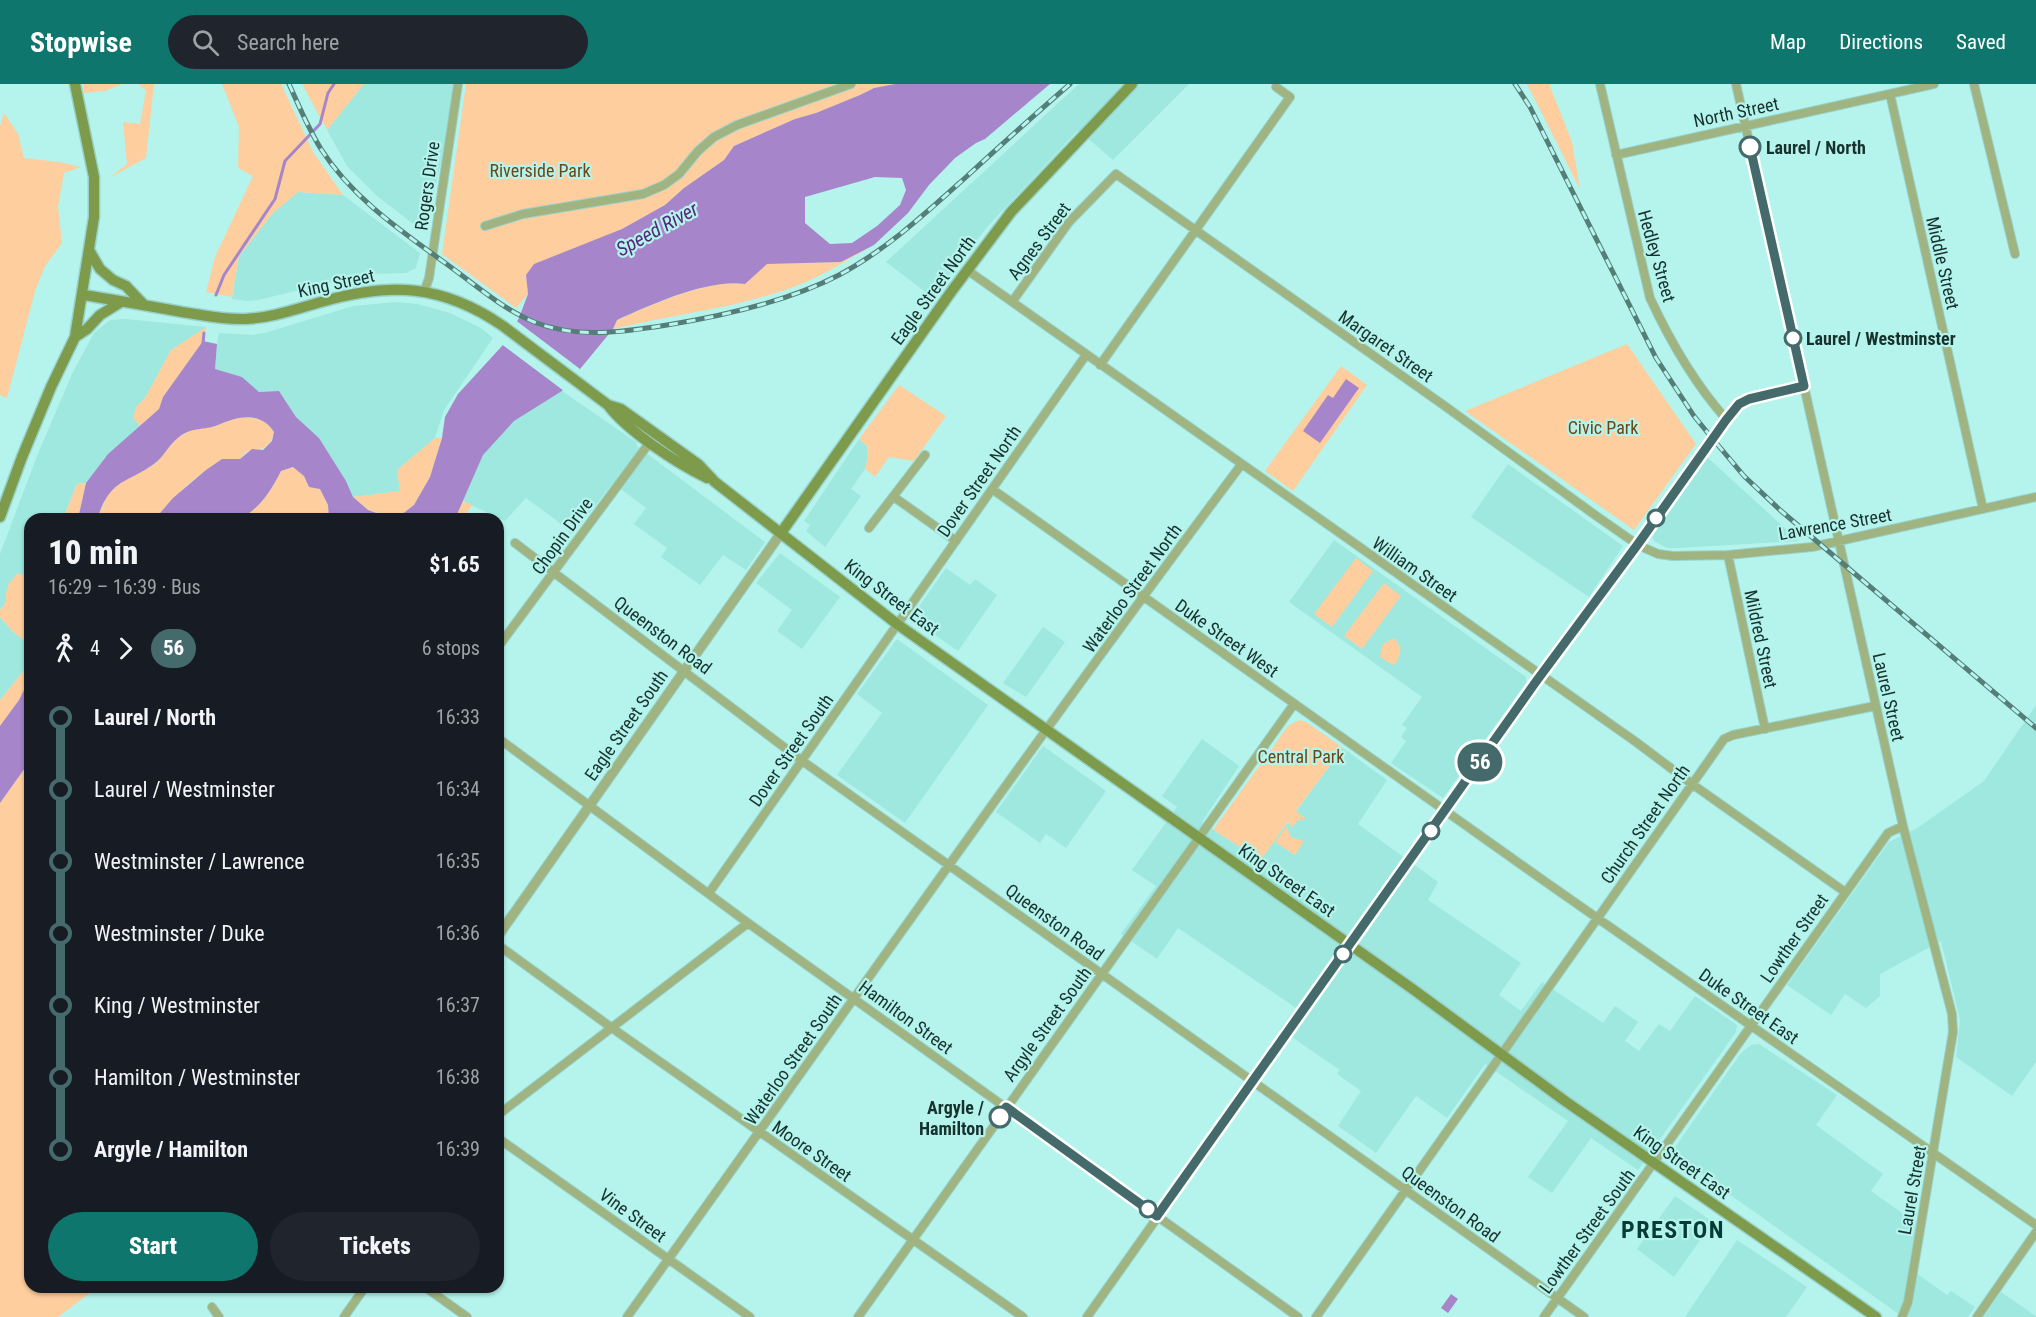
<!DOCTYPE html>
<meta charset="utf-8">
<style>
:root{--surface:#171b24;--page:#20242c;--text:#f1f3f6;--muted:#9ea1a6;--accent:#0f766e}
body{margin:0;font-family:"Roboto Condensed",sans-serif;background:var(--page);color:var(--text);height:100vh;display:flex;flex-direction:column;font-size:22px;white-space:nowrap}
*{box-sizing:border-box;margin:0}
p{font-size:20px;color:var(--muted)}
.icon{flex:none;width:33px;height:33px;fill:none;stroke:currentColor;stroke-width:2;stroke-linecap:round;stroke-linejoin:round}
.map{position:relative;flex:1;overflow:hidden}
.details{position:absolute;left:24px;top:429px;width:480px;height:780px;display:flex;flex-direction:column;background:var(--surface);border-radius:18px;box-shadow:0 2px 4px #0004}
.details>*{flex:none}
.badge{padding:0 12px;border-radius:20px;font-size:21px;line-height:39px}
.map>.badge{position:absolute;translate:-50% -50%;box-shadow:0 0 0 3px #fff}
.legs{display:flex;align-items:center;gap:9px;height:66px;padding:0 24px;font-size:20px}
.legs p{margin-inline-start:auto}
.overview{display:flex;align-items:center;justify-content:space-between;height:102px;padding:0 24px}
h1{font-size:33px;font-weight:800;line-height:45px}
.cta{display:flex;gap:12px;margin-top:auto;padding:12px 24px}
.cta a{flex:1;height:69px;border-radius:36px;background:var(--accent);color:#fff;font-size:24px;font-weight:800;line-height:69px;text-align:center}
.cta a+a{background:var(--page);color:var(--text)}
ul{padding:0 24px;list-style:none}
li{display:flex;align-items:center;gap:21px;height:72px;font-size:22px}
li i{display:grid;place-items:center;width:9px;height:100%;margin:0 8px;background:currentColor}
li i::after{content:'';width:15px;height:15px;margin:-8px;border:4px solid;border-radius:50%;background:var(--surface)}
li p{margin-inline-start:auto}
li:first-child i{background:linear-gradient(#0000 50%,currentColor 0)}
li:last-child i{background:linear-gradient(currentColor 50%,#0000 0)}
header{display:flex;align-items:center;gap:36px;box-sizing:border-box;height:84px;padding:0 30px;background:var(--accent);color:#fff}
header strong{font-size:28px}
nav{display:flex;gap:33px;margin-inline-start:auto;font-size:21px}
.search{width:420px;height:54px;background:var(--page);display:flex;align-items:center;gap:15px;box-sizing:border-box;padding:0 21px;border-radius:33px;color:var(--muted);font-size:22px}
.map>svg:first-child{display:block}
.built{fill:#9ee8df}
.green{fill:#fece9e}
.water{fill:#a785cb;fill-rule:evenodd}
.pier{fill:#b4f4ec}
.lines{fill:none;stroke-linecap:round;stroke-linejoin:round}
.stream{stroke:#a785cb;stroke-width:3}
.minor-casing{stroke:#98d1ca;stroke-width:10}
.tertiary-casing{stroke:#98d1ca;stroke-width:11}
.secondary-casing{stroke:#98d1ca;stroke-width:13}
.minor{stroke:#9fb480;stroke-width:8}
.tertiary{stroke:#9fb480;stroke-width:9}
.secondary{stroke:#7d9b4a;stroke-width:10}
.rail-casing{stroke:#557e79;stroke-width:5}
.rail{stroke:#b4f4ec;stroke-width:3;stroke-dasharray:9;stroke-linecap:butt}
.line-1-casing{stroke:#fff;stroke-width:14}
.line-1{stroke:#456a6b;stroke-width:9}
.stop-1-dot{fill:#fff;stroke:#456a6b;stroke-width:3}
.labels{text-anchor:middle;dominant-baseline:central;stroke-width:4.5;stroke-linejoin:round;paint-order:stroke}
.street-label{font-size:18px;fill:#17312e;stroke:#b4f4ec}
.stop-label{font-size:18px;font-weight:bold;fill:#17312e;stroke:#b4f4ec;text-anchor:start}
.park-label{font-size:18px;fill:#6e4616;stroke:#b4f4ec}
.water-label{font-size:20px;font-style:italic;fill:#56287c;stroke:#b4f4ec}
.district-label{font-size:24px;font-weight:bold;letter-spacing:1.5px;fill:#063b36;stroke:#b4f4ec}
</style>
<header>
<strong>Stopwise</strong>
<div class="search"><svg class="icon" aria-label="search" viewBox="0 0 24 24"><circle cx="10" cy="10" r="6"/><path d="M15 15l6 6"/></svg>Search here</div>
<nav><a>Map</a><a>Directions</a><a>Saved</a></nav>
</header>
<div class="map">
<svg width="2036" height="1233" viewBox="0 0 2036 1233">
<rect width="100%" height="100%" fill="#b4f4ec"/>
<path class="built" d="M364,0H454L445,61L425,149L377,112L347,82L327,46Z
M1079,0H1189L1113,76L1078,46L988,142L932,213L886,178Z
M298,108L343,111L420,169L416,184L406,189L368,190L349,194L258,216L247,217L232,215L239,172L273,129Z
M396,218L418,220L450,229L481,244L493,254L444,326L435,354L397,386L400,407L353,413L346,397L319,354L296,333L279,307L259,308L242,293L215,285L217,260L219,249L252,251L268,248L353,222Z
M126,235L206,243L171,266L145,314L136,323L134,334L140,342L108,370L86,399L77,400L63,435H30V494L18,490L6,509V518L0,526V533L12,547L28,559L30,564V579L0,616V470L37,372L72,290L94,249L110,236Z
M562,307L636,358L637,362L765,458L746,486L723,471L700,501L661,473L667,464L634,440L646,424L613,399L572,451L556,436L526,414L505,437L463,417L483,371L514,337Z
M859,355L867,362L868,372L865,385L851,405L861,412L825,463L806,447L810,441L804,437Z
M1707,373L1799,457L1679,464H1667L1654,457L1652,453L1655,447Z
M1508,380L1623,462L1589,513L1471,433Z
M1334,456L1526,593V599L1443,714L1391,679L1406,657L1401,653L1407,644L1402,641L1422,613L1289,518Z
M780,469L840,513L802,565L777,547L792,526L756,499Z
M946,484L970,501L975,495L997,511L958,567L911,534Z
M1043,543L1065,558L1026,613L1003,599Z
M897,555L988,621L905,739L837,691L882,629L857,610Z
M2036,621V978L2012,1012L1956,973L1960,936L1941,857L1880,890V912L1866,924L1845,910L1831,931L1787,901L1889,758L1916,745L1984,697Z
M1202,655L1239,682L1202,738L1260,776L1343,664L1387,696L1358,740L1438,798L1428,816L1521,879L1499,911L1521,927L1542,898L1603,939L1615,922L1638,938L1625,957L1639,967L1659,940L1670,947L1695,912L1737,941L1736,948L1638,1086L1591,1054L1552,1109L1528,1093L1568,1037L1485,980L1447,1034L1416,1012L1376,1069L1338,1042L1361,1007L1337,990L1340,986L1280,945L1296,924L1178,844L1157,875L1121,850L1156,802L1132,786L1177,723L1162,712Z
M1043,662L1106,707L1066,764L1046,750L1040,759L996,728Z
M1759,960L1837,1011L1816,1041L1883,1090L1871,1107L1916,1139L1909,1184L1947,1211L1951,1207L1975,1223L1968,1233H1903L1671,1069L1741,969L1751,961Z
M1675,1112L1713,1138L1674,1193L1637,1165Z
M1737,1156L1807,1203L1786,1233H1685Z
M2001,1208L2036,1232V1233H1983Z"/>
<path class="green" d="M83,0H122L105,7L84,9Z
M138,0H154L146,74L109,94L127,80L123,38L140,40L146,6Z
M222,0H281L313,68L343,111L298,108L273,129L239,172L232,213L206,208L215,173L253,92L238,84L239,43Z
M302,0H364L327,46Z
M466,0H895L874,4L860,11L816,29L795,35L734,62L724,76L684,104L665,121L622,145L526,191L528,210L516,224L442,170Z
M1527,0H1549L1572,58L1580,105Z
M4,29L18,50L24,74L59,78L81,83L64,89L58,123L62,159L45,182L35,207L7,314L0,311V42Z
M874,161C850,174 826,190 801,200C741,224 675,230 613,245L617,236C653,221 707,195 745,200L766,180L841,178Z
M206,243L203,257L163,313L159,325L140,342L133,334L136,323L145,314L171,266Z
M1627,260L1696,360L1634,446L1465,327Z
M1341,282L1367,301L1293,407L1265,387Z
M899,301L946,332L914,377L889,373L875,393L865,385L868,372L867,362L859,355Z
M235,333C253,333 264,333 274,348C270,365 261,366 246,368L240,375C208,375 175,412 155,435H97L108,410L123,397L155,380L176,355L192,345L217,342Z
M435,354H442L430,393L414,421L396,435L368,426L353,413L400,407L397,386Z
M294,383L304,392L309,403L320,405L328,421L329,435H240C260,424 271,407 281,387Z
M86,399L78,435H63L77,400Z
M463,417L472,421L463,435H455Z
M1356,474L1373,487L1332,543L1314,530Z
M18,489L30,494V564L28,559L12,547L0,533V526L6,518V509L9,499Z
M1384,499L1401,512L1362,565L1344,552Z
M1392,555H1395C1403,565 1401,568 1396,579L1393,581L1380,573L1382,561Z
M30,579V595L19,616L0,642V616Z
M1299,636L1306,638L1343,664L1296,727L1305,734L1304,736H1298L1292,743L1288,739L1291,733L1261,776L1213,746L1288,642Z
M30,677V1203H98L58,1233H0V719Z
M1287,742L1290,752L1293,754L1304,757L1295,771L1275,758Z"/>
<path class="water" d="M895,0H1050L985,55L976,59L955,74L929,101L908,129L874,161L841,178L767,180L745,200C707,195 653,220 617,236L613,245L562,307L514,337L483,371L455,435H396L414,421L430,393L442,354L445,333L458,310L502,262L519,234L528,210L526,191L534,180L622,145L665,121L684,104L724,76L734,62L795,35L816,29L860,11L874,4ZM875,93L902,94L906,106L900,121L877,142L852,159L830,160L805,139V113Z
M203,257L217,260L215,285L242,293L259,308L279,307L296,333L319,354L346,397L353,413L368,426L393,435H329L328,421L320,405L309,403L304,392L293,383L281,387C271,407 260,424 240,435H155L173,414L206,386L222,375H240L252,365L263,366L272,357L274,348C260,327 238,332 218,341C203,347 194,342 179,353C169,360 164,373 154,380C124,401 111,394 97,435H78L86,399L108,370L159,325L163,313Z
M1346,295L1359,304L1320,359L1303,347L1328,311L1333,314Z
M30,594V677L0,719V642L19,616Z
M1451,1210L1458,1215L1448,1229L1441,1224Z"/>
<path class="pier" d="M514,235L580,285L564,307L500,259Z"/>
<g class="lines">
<path class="stream" d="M216,211L224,191L275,115L285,77L320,40L328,9L334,0
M203,259L204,249"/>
<g class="minor-casing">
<path id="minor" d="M1600,0L1650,214C1670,257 1695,300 1726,335
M1736,0L1903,742L1952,930L1953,948L1908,1218L1902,1233
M1974,0L2015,170
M1890,10L1983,425
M1616,71L1934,0
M485,142L523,130L643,110L664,101L679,90L698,67L714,53L737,41L851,0
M967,186L1636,658L1692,700L1845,808
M424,208L429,194L458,0
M1012,218L1069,138L1116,90L1442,320L1595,431L1638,461L1658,470L1673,472L1728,471L1812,463L2036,413
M1100,281L1290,13L1276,3
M992,405L1540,794L2036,1141
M894,413L956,457
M869,444L925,371
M515,459L801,676L1584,1233
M1728,471L1765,645
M498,563L650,358
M498,654L748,839L1298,1233
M709,809L1086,271
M498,861L612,944L1023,1233
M498,1031L748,839
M498,1054L750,1233
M425,1203L467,1233
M212,1223L219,1233
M344,1233L365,1203
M627,1233C831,948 1031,661 1241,381
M858,1233L1294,620
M1087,1233L1535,599L1638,461L1726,335L1739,320L1749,315L1804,302
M1316,1233L1724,655L1733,651L1875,622
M1544,1233L1888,749L1903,742
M1977,1233L2036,1148"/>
</g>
<g class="tertiary-casing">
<path id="tertiary" d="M498,852L781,449"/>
</g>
<g class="secondary-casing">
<path id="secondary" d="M89,166L100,185L113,196L126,202L144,221
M83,211C116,216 149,222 182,228C203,231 224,236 245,235C271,234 296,225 321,218C390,198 442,200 503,242L608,321C627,347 678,380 707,394
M75,253L87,245L100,231L121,218
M608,321L621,325L698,380L715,398L897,540L1414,906L1565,1017L1876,1233
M0,433L22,373L51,303L75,253L94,133V93L75,0
M781,449L951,208L1011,128L1132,0"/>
</g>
<use href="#minor" class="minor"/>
<use href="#tertiary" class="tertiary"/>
<use href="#secondary" class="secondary"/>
<g class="rail-casing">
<path id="rail" d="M289,0C299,22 308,44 321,65C351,112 397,144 441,176C471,197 500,224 534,238C577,255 623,248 667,241C723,232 789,217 839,191C886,166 926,129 965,94C1000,62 1034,31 1070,0
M1515,0L1530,23L1656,274L1694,332L1712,354L1744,392L1780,426L2036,644"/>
</g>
<use href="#rail" class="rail"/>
</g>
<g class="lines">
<g class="line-1-casing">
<path id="line-1" d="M1000,1033L1006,1023L1157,1132L1535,599L1638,460L1726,336L1739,320L1749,315L1804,302L1750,63"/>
</g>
<use href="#line-1" class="line-1"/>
</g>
<g class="stop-1-dot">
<circle cx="1750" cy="63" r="10"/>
<circle cx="1793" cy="254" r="8"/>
<circle cx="1656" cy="434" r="8"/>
<circle cx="1431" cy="747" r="8"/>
<circle cx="1343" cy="870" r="8"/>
<circle cx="1000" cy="1033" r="10"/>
<circle cx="1148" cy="1125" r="8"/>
</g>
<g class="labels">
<g class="street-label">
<text transform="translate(1736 28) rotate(-12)">North Street</text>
<text transform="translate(427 102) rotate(-82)">Rogers Drive</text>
<text transform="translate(1039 157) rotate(-53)">Agnes Street</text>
<text transform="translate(1657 172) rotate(74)">Hedley Street</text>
<text transform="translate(1943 179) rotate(77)">Middle Street</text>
<text transform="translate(336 199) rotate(-12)">King Street</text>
<text transform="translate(933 206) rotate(-54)">Eagle Street North</text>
<text transform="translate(1386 262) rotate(35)">Margaret Street</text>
<text transform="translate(979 397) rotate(-55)">Dover Street North</text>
<text transform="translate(1835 440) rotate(-10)">Lawrence Street</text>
<text transform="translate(562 452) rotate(-54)">Chopin Drive</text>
<text transform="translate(1415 485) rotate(35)">William Street</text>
<text transform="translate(1132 504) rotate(-54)">Waterloo Street North</text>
<text transform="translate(892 513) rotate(37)">King Street East</text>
<text transform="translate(663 551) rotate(37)">Queenston Road</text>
<text transform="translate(1227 554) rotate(35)">Duke Street West</text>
<text transform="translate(1761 555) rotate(78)">Mildred Street</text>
<text transform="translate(1889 613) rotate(77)">Laurel Street</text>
<text transform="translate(626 641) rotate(-55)">Eagle Street South</text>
<text transform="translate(791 666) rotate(-55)">Dover Street South</text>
<text transform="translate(1645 740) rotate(-55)">Church Street North</text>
<text transform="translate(1287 796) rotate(35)">King Street East</text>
<text transform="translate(1055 838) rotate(36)">Queenston Road</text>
<text transform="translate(1794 854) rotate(-55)">Lowther Street</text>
<text transform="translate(1749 922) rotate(35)">Duke Street East</text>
<text transform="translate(906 933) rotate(36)">Hamilton Street</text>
<text transform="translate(1047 940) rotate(-54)">Argyle Street South</text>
<text transform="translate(793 975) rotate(-55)">Waterloo Street South</text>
<text transform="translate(812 1067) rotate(35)">Moore Street</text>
<text transform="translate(1682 1078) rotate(35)">King Street East</text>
<text transform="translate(1912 1106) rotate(-80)">Laurel Street</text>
<text transform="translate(1451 1120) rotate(36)">Queenston Road</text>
<text transform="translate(633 1131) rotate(36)">Vine Street</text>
<text transform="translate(1587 1147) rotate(-54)">Lowther Street South</text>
</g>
<g class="stop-label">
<text x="1766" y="63">Laurel / North</text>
<text x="1806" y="254">Laurel / Westminster</text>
<text x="984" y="1023" text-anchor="end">Argyle /<tspan x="984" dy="21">Hamilton</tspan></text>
</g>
<g class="park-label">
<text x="540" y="86">Riverside Park</text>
<text x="1603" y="343">Civic Park</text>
<text x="1301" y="672">Central Park</text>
</g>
<g class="water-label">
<text transform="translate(657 145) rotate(-29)">Speed River</text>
</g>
<g class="district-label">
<text x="1673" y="1146">PRESTON</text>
</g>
</g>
</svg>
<b class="badge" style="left:1480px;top:678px;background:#456a6b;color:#fff">56</b>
<section class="details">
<div class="overview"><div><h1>10 min</h1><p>16:29 – 16:39 · Bus</p></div><b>$1.65</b></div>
<div class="legs"><svg class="icon" aria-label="walk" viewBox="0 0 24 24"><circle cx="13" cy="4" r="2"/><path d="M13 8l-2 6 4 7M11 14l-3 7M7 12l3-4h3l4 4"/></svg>4<svg class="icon" aria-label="forward" viewBox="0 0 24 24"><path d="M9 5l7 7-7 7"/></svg><b class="badge" style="background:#456a6b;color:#fff">56</b><p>6 stops</p></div>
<ul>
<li><i style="color:#456a6b"></i><b>Laurel / North</b><p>16:33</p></li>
<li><i style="color:#456a6b"></i><span>Laurel / Westminster</span><p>16:34</p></li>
<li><i style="color:#456a6b"></i><span>Westminster / Lawrence</span><p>16:35</p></li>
<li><i style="color:#456a6b"></i><span>Westminster / Duke</span><p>16:36</p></li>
<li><i style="color:#456a6b"></i><span>King / Westminster</span><p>16:37</p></li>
<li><i style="color:#456a6b"></i><span>Hamilton / Westminster</span><p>16:38</p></li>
<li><i style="color:#456a6b"></i><b>Argyle / Hamilton</b><p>16:39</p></li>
</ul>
<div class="cta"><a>Start</a><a>Tickets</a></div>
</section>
</div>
